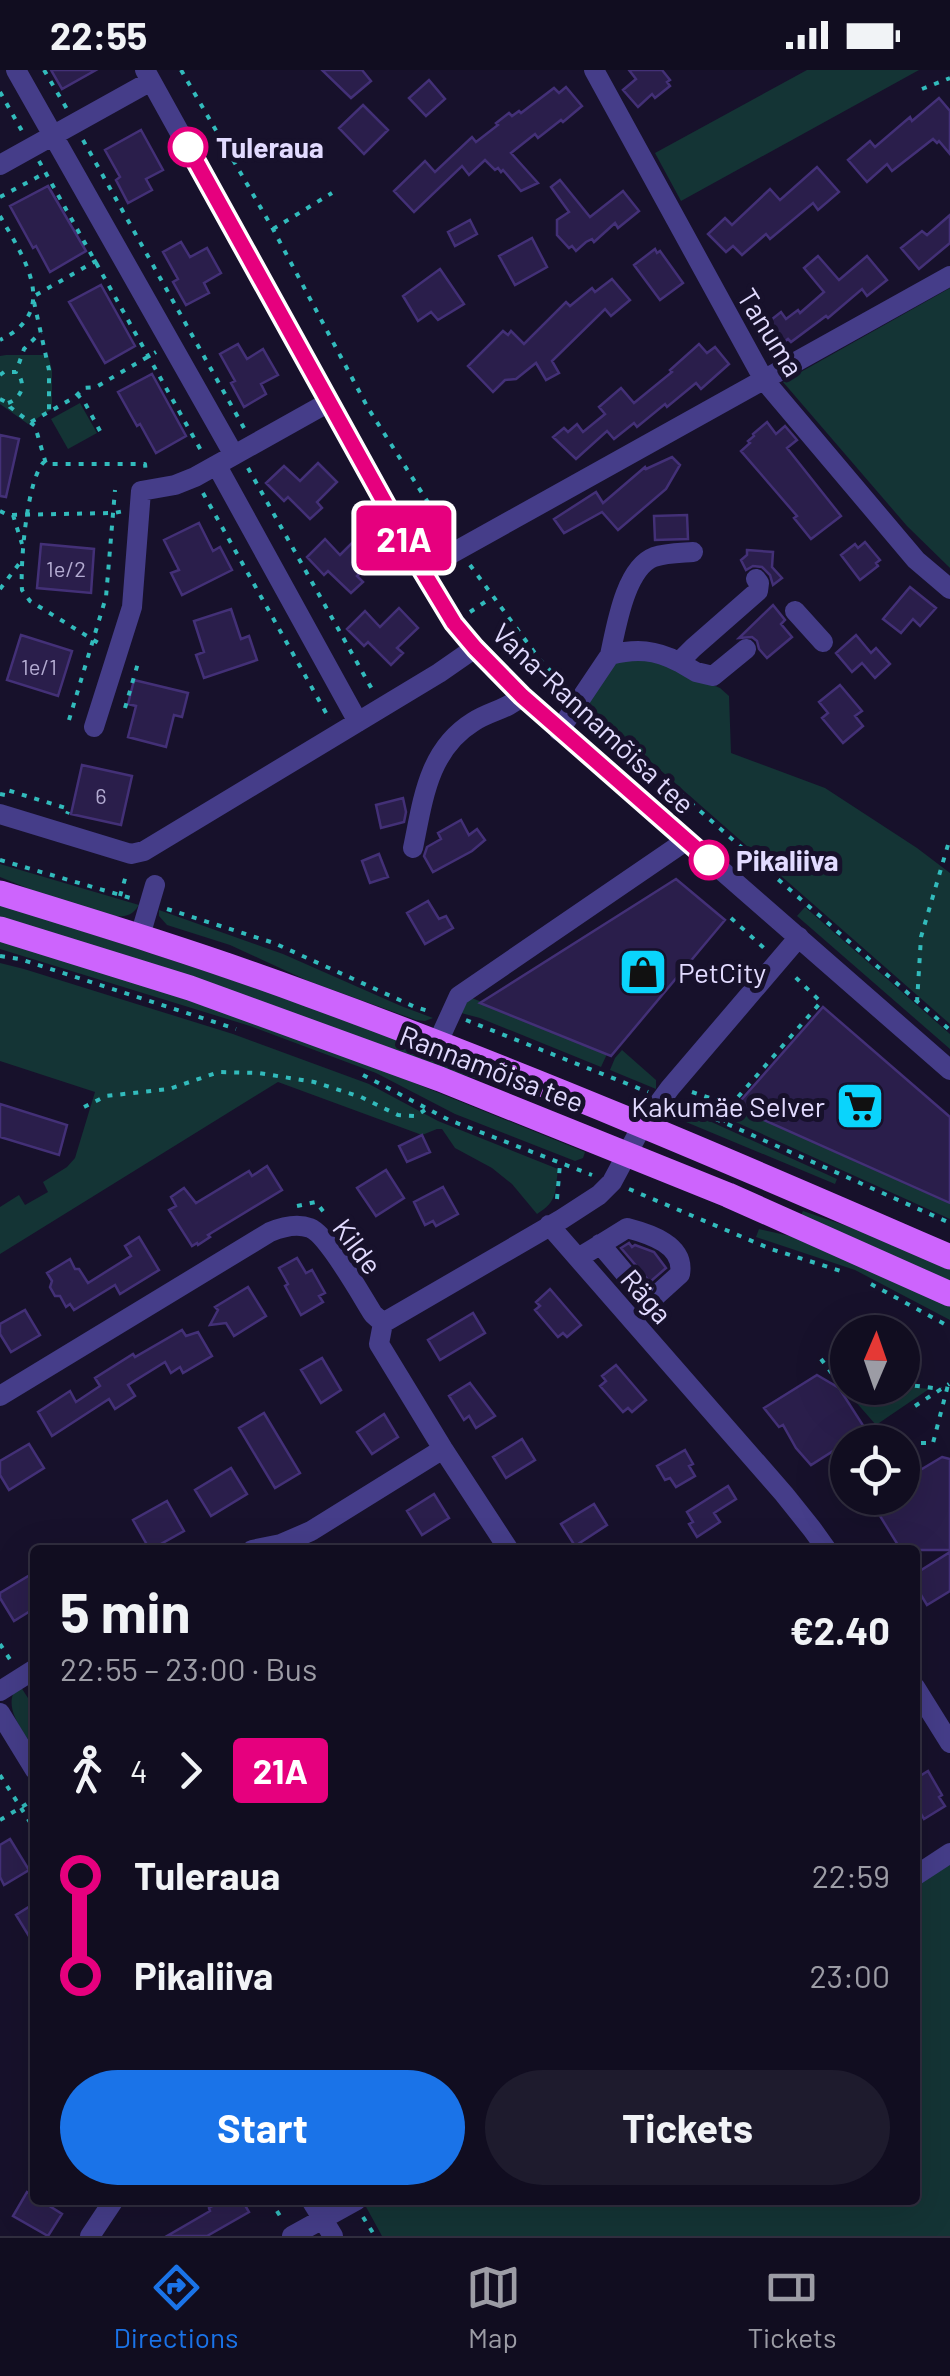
<!DOCTYPE html>
<meta charset="utf-8">
<style>
:root{--surface:#110d20;--page:#1e1b2d;--text:#f1f3f6;--muted:#9c9ca5;--line:#302d3e;--accent:#1a73e8}
body{margin:0;font-family:Barlow,sans-serif;background:var(--page);color:var(--text);height:100vh;display:flex;flex-direction:column;font-size:38px;white-space:nowrap}
*{box-sizing:border-box;margin:0}
p{font-size:32px;color:var(--muted)}
.icon{flex:none;width:55px;height:55px;fill:none;stroke:currentColor;stroke-width:2;stroke-linecap:round;stroke-linejoin:round}
.map{position:relative;flex:1;overflow:hidden}
.side{position:absolute;left:30px;top:1475px;width:890px;height:660px;display:flex;flex-direction:column;background:var(--surface);border-radius:10px;box-shadow:0 10px 40px #0002,0 0 0 2px var(--line)}
.side>*{flex:none}
.badge{padding:0 20px;border-radius:8px;font-size:35px;line-height:65px}
.needle{width:65px;rotate:2deg}
.controls{position:absolute;left:830px;top:1245px;display:grid;gap:20px}
.controls a{display:grid;place-items:center;width:90px;height:90px;border-radius:50%;background:var(--surface);box-shadow:0 10px 40px #0002,0 0 0 2px var(--line);font-size:50px}
.map>.badge{position:absolute;translate:-50% -50%;box-shadow:0 0 0 5px #fff}
.legs{display:flex;align-items:center;gap:15px;height:110px;padding:0 30px;font-size:32px}
.legs p{margin-inline-start:auto}
.overview{display:flex;align-items:center;justify-content:space-between;height:170px;padding:0 30px}
h1{font-size:55px;font-weight:700;line-height:75px}
.action{display:flex;gap:20px;margin-top:auto;padding:20px 30px}
.action a{flex:1;height:115px;border-radius:60px;background:var(--accent);color:#fff;font-size:40px;font-weight:700;line-height:115px;text-align:center}
.action a+a{background:var(--page);color:var(--text)}
ul{padding:0 30px;list-style:none}
li{display:flex;align-items:center;gap:35px;height:100px;font-size:38px}
li i{display:grid;place-items:center;width:15px;height:100%;margin:0 12px;background:currentColor}
li i::after{content:'';width:25px;height:25px;margin:-12px;border:8px solid;border-radius:50%;background:var(--surface)}
li p{margin-inline-start:auto}
li:first-child i{background:linear-gradient(#0000 50%,currentColor 0)}
li:last-child i{background:linear-gradient(currentColor 50%,#0000 0)}
.status{display:flex;justify-content:space-between;align-items:center;height:70px;padding:0 50px;background:var(--surface);direction:ltr}
.status svg{height:28px;fill:currentColor}
.dock{display:flex;justify-content:space-around;align-items:center;height:140px;border-top:2px solid var(--line);background:var(--surface);font-size:28px;color:var(--muted)}
.dock a{display:grid;justify-items:center;gap:5px}
.dock .current{color:var(--accent)}
.map>svg:first-child{display:block}
.green{fill:#143435}
.building{fill:#2a1e4b;stroke:#433077;stroke-width:2.5}
.lines{fill:none;stroke-linecap:round;stroke-linejoin:round}
.path{stroke:#32bbbc;stroke-width:4;stroke-dasharray:5 8;stroke-linecap:butt}
.minor{stroke:#453d89;stroke-width:20}
.major{stroke:#cd64fd;stroke-width:25}
.line-1-casing{stroke:#fff;stroke-width:22}
.line-1{stroke:#e6007e;stroke-width:15}
.stop-1-dot{fill:#fff;stroke:#e6007e;stroke-width:5}
.labels{text-anchor:middle;dominant-baseline:central;stroke-width:10;stroke-linejoin:round;paint-order:stroke}
.number-label{font-size:22px;fill:#b4acd2}
.stop-label{font-size:28px;font-weight:bold;fill:#e2dbff;stroke:#17112b;text-anchor:start}
.street-label{font-size:28px;fill:#e2dbff;stroke:#17112b}
.poi-label{font-size:28px;fill:#e2dbff;stroke:#17112b;text-anchor:start}
</style>
<div class="status"><b>22:55</b><svg viewBox="0 0 49 12"><path d="M0 12V9h3v3zM5 12V6h3v6zM10 12V3h3v9zM15 12V0h3v12zM26 1h20v11H26zM47 4h2v5h-2z"/></svg></div>
<div class="map">
<svg width="950" height="2166" viewBox="0 0 950 2166">
<rect width="100%" height="100%" fill="#17112b"/>
<path class="green" d="M807,0H919L681,131L655,83Z
M950,218V498L907,456L783,312Z
M6,285H48L52,300V339L28,354L0,334V286Z
M80,333L97,363L68,379L51,349Z
M637,583L720,618L729,626L731,683L825,718L917,778L950,803V954L585,634L614,592Z
M0,794L139,835C132,846 126,847 113,846L39,823L0,807Z
M0,834L303,933L518,1016L516,1020L440,998L0,848Z
M805,837L950,964V979L797,846Z
M159,840L283,884L401,936L433,948L425,951L416,950L308,911L230,875L167,855L159,846Z
M0,869L188,930L370,995L585,1082L583,1088L575,1091L455,1044L376,1003L250,956L0,879Z
M0,893L24,899L233,964L369,1014L438,1051L558,1099C555,1122 558,1131 537,1144L512,1114L492,1098L455,1078L442,1059H437L422,1065L278,1012L0,1184V1137L19,1125L25,1135L48,1122L43,1112L67,1097L75,1088L95,1022L0,991Z
M472,928L607,984L601,997L480,948L461,943L465,932Z
M622,980L656,1010V1019L610,1000L615,988Z
M674,1035L837,1109L835,1114L686,1052L675,1042Z
M735,1037L947,1131L950,1129V1149L729,1049Z
M803,1141L882,1168L950,1199V1210L926,1202L801,1145Z
M759,1159L799,1168L950,1236V1250L855,1200L756,1167Z
M834,1307L847,1309L848,1318H902L903,1316L929,1319L876,1355Z
M19,1614L35,1639V1680C22,1659 0,1636 19,1614Z
M950,1792V2166H382L365,2135L375,2130H915V1815Z"/>
<path class="building" d="M51,0H96L62,19Z
M322,0H362L371,11L351,28Z
M629,0H662L670,10L667,12L670,16L655,28L652,24L638,37L623,20L636,9Z
M429,10L445,29L426,46L409,28Z
M566,17L582,36L563,52L561,50L538,68L535,64L511,83L538,113L521,121L503,100L501,102L498,98L495,100L485,90L469,105L462,96L414,142L394,121L425,91L435,102L472,67L476,72L498,55L496,53L509,43L512,46L519,41L521,43L554,18L559,23Z
M939,28L950,41V84L939,71L937,73L933,69L892,101L887,94L867,112L848,90L870,71L875,77L910,47L912,51Z
M363,35L388,60L364,84L339,58Z
M141,60L163,100L146,109L152,120L128,133L116,110L120,107L105,80Z
M817,97L839,122L818,140L813,133L770,169L766,164L742,185L733,176L726,182L708,164L725,148L732,155L770,119L780,130Z
M560,110L590,147L623,121L639,141L618,158L615,153L594,172L592,169L586,172L576,181L572,176L569,178L557,165V150L569,142L551,117Z
M48,116L86,181L50,202L36,176L33,178L10,136Z
M950,145V173L919,199L901,178L922,161L927,165Z
M470,150L477,164L455,176L448,162Z
M532,168L547,197L515,215L499,186Z
M181,172L190,187L207,178L221,203L204,213L209,223L186,235L173,212L178,209L163,182Z
M655,179L657,183L660,181L683,213L660,230L634,195Z
M818,186L839,210L867,186L887,210L867,226L862,219L828,248L826,246L791,272L788,269L776,278L761,258L781,242L786,249L798,240L800,243L824,222L804,198Z
M440,199L464,234L438,250L431,242L418,251L403,226Z
M612,209L630,230L611,246L605,239L552,291L559,303L546,310L536,293L516,309L505,310L493,322L468,296L503,261L508,265L511,261L524,274L566,232L570,236L592,218L595,222Z
M101,215L135,276L105,293L69,232Z
M238,274L247,289L263,279L278,305L261,314L266,324L244,337L231,313L235,311L220,284Z
M699,274L707,283L715,277L729,294L701,319L696,313L667,337L665,334L637,357L634,353L614,369L607,361L576,389L553,367L564,358L568,362L577,354L583,362L605,344L599,337L621,318L634,333L672,302L670,300Z
M152,304L186,366L156,383L140,354L137,356L118,322Z
M767,352L776,364L785,356L797,370L787,378L841,446L811,469L794,448L797,446L741,381L750,373L748,371L754,366L753,364Z
M0,365L19,369L6,427L0,426Z
M672,387L680,395L666,419L618,460L602,442L564,463L554,449L596,422L603,433L645,397L646,399Z
M318,393L337,412L317,432L322,438L310,449L288,427L284,431L266,413L284,396L300,411Z
M687,445L688,469L655,470L654,446Z
M199,453L213,481L220,477L232,500L182,525L171,503L179,500L164,470Z
M358,467L378,486L357,506L363,512L351,523L328,501L324,505L307,487L325,469L340,485Z
M865,472L880,490L876,493L878,496L860,510L841,485L855,474L858,478Z
M41,474L94,479L91,523L37,518Z
M747,480L773,482L772,497L782,508L773,515L770,505L762,497L753,496L746,500L741,490L747,485Z
M910,517L936,538L920,556L913,549L901,563L883,549Z
M773,535L785,550L781,554L792,567L767,588L759,579L757,571L752,567L739,568Z
M399,538L418,558L397,578L403,583L391,595L368,572L364,576L347,559L365,541L380,557Z
M231,539L241,569L249,566L257,590L204,608L196,585L204,582L194,551Z
M21,565L72,581L58,626L7,610Z
M856,565L871,583L876,578L890,594L875,608L862,593L852,602L836,583Z
M134,610L188,623L182,647L174,645L166,677L128,667L136,636L128,634Z
M840,615L862,641L855,646L863,656L843,673L822,648L828,643L819,632Z
M82,695L132,706L121,755L71,744Z
M403,728L406,742L404,752L381,758L376,735Z
M461,750L469,765L477,759L485,770L472,781L433,802L424,786L427,777L441,769L438,763Z
M379,784L388,807L370,813L362,791Z
M676,809L725,850L611,986L480,933Z
M428,831L439,849L446,846L453,858L425,874L407,843Z
M823,937L950,1047V1133L735,1037Z
M0,1034L67,1055L59,1085L0,1067Z
M422,1065L430,1082L407,1092L399,1076Z
M267,1096L282,1120L208,1165L210,1167L198,1175L197,1173L192,1176L169,1140L176,1136L171,1127L184,1118L196,1133L249,1101L252,1106Z
M386,1100L404,1128L376,1146L357,1118Z
M443,1117L458,1144L436,1156L433,1151L425,1155L414,1132Z
M139,1167L159,1200L120,1224L115,1215L74,1240L70,1234L66,1237L60,1226H55L50,1217L52,1211L47,1203L70,1189L75,1199H79L88,1213L131,1186L125,1176Z
M629,1173L632,1177L635,1175L654,1182L666,1198L650,1212L621,1178Z
M297,1188L306,1203L312,1200L325,1223L319,1226L323,1232L301,1245L285,1216L288,1214L279,1198Z
M248,1217L266,1246L234,1266L226,1253L210,1255L218,1240L215,1237Z
M550,1219L581,1255L567,1267L563,1263L558,1267L535,1240L540,1236L536,1232Z
M25,1240L40,1265L11,1282L0,1264V1254Z
M473,1243L485,1263L440,1290L428,1270Z
M182,1260L186,1266L198,1262L212,1286L183,1303L180,1297L171,1303L165,1292L128,1315L135,1326L115,1339L109,1329L52,1366L38,1342L70,1321L76,1332L100,1316L95,1308L133,1284L135,1287Z
M322,1288L341,1320L321,1333L301,1300Z
M616,1295L646,1330L632,1342L628,1338L623,1342L600,1316L606,1311L602,1306Z
M817,1305L839,1318L866,1360L811,1395L796,1378L783,1355L779,1357L764,1338Z
M470,1313L495,1346L476,1358L469,1346L464,1350L449,1326Z
M264,1343L300,1403L275,1418L239,1358Z
M384,1344L398,1367L372,1384L357,1362Z
M522,1369L535,1390L506,1408L493,1387Z
M29,1374L44,1398L9,1420L0,1405V1391Z
M685,1380L693,1394L689,1396L695,1406L676,1417L670,1408L665,1410L657,1396Z
M942,1387L950,1389V1480H901L869,1428H902V1411Z
M231,1398L247,1424L211,1446L195,1420Z
M728,1416L736,1429L714,1443L720,1452L697,1467L689,1454L693,1452L687,1442Z
M434,1424L449,1448L422,1465L407,1441Z
M167,1431L184,1461L150,1480L133,1450Z
M594,1434L607,1455L575,1476L561,1454Z
M950,1482V1521L927,1535L915,1515V1504Z
M35,1502V1538L14,1551L0,1528V1523Z
M928,1701L942,1725L939,1727L945,1736L924,1749L915,1734V1709Z
M10,1769L29,1800L4,1815L0,1807V1775Z
M35,1833V1876L16,1845Z
M27,2122L35,2127V2130H40L62,2144L48,2166L13,2146Z
M223,2130H242L249,2142L207,2166H167L210,2141L209,2138Z"/>
<g class="lines">
<path class="path" d="M44,0L67,39
M181,0L273,159L368,338L450,467
M922,19L950,8
M0,22L22,61
M83,70L244,358
M39,91L203,384
M0,127L45,103
M0,146C24,188 61,241 0,270
M273,159L332,123
M36,225L101,188
M34,232L49,300V340
M0,305L4,302H16L24,279L41,262
M77,324L85,333L100,361
M0,329L8,333L10,337L35,356L46,394H145L146,403
M8,333C22,328 27,313 16,302
M31,352L75,327L84,318L96,317L156,282
M45,391C27,406 20,494 22,520L30,531L100,574
M248,398L373,621
M203,423L330,650
M0,441L8,445L114,443L124,441
M13,445L22,474
M470,495L540,590L566,617
M0,519L22,490
M470,542L491,528
M125,638L138,593L136,592
M594,645L659,705L950,960
M69,650L106,527L115,420
M0,724L5,725L7,720L69,739L67,744
M0,790L134,829
M120,826L127,802
M167,839L274,873L415,937L432,942
M731,848L765,879
M0,886L20,889L236,959
M917,932L921,867L950,768
M466,950L648,1022
M363,1005L449,1050L592,1105
M692,1022L731,1035L821,932L790,902
M680,1033L950,1153
M84,1037L106,1026L169,1019L219,1002L259,1003L314,1012L361,1027L398,1045L415,1046L425,1040
M723,1052L731,1035
M629,1119L771,1179L844,1202
M557,1129L560,1094
M297,1136L316,1132L326,1145
M871,1214L950,1257
M821,1289L833,1305L848,1307
M902,1314L941,1319
M915,1336L949,1314
M921,1373H933L948,1315
M0,1574L11,1591
M0,1705L35,1760
M0,1750L35,1729
M270,2130L282,2149
M363,2147L375,2166"/>
<path class="minor" d="M16,0L234,385
M145,0L422,500L454,553L475,578L522,626L950,1000
M594,0L764,310L916,490L950,519
M0,95L151,11
M217,396L358,652
M422,500L950,206
M795,541L823,572
M610,585C616,558 625,498 654,487C666,483 680,483 693,482
M679,592L696,602L713,606L746,579
M94,657L132,537L141,421L175,415L195,407L329,332
M559,661L610,585C637,578 655,580 679,592L693,578L758,521L759,513L756,509
M0,744L131,784L144,781L439,603L475,578
M413,778C423,730 428,680 473,652C489,641 507,640 522,626
M140,866L155,815
M437,974L459,926L687,770
M549,1155L784,1424L812,1459L827,1480
M578,1188C595,1178 611,1168 627,1158C650,1164 685,1175 680,1204L649,1232L600,1174
M383,1253L562,1149L599,1125L612,1112L642,1056L670,1018L799,867
M0,1326L270,1162C282,1157 297,1153 310,1158C328,1165 361,1225 373,1244L383,1253L379,1274L443,1379L509,1480
M252,1480L281,1474L311,1461L443,1379
M915,1617L950,1673
M0,1621L35,1599
M0,1643L35,1700
M915,1806L950,1783
M311,2130L333,2166
M90,2166L114,2130
M292,2166L357,2130"/>
<path class="major" d="M0,823C104,855 208,887 310,925C527,1004 739,1095 950,1187
M0,859L190,918L440,1009L728,1125L950,1224"/>
</g>
<g class="lines">
<g class="line-1-casing">
<path id="line-1" d="M188,77L422,500L454,553L475,578L522,626L709,790"/>
</g>
<use href="#line-1" class="line-1"/>
</g>
<defs>
<g id="shop-square" transform="scale(2.5)"><rect x="-9" y="-9" width="18" height="18" rx="4" fill="#0ad4fc" stroke="#17112b"/><path d="M-5-2.5h2.3a2.7 3.5 0 0 1 5.4 0H5L5.5 6h-11ZM-1.5-2.5h3a1.5 2.3 0 0 0-3 0Z" fill="#111"/></g>
<g id="supermarket-square" transform="scale(2.5)"><rect x="-9" y="-9" width="18" height="18" rx="4" fill="#0ad4fc" stroke="#17112b"/><path d="M-6-5.5h2.5l.6 2H6L4.5 2H-2.5L-4.4-4H-6ZM-1.5 3.2a1.3 1.3 0 1 0 .1 0ZM3 3.2a1.3 1.3 0 1 0 .1 0Z" fill="#111"/></g>
</defs>
<g fill-rule="evenodd">
<use href="#shop-square" x="643" y="902"/>
<use href="#supermarket-square" x="860" y="1036"/>
</g>
<g class="stop-1-dot">
<circle cx="188" cy="77" r="18"/>
<circle cx="709" cy="790" r="18"/>
</g>
<g class="labels">
<g class="number-label">
<text x="66" y="498">1e/2</text>
<text x="39" y="596">1e/1</text>
<text x="101" y="725">6</text>
</g>
<g class="stop-label">
<text x="216" y="77">Tuleraua</text>
<text x="736" y="790">Pikaliiva</text>
</g>
<g class="street-label">
<text transform="translate(771 262) rotate(58)">Tanuma</text>
<text transform="translate(594 648) rotate(43)">Vana-Rannamõisa tee</text>
<text transform="translate(492 998) rotate(21)">Rannamõisa tee</text>
<text transform="translate(358 1176) rotate(53)">Kilde</text>
<text transform="translate(647 1226) rotate(49)">Räga</text>
</g>
<g class="poi-label">
<text x="678" y="902">PetCity</text>
<text x="825" y="1036" text-anchor="end">Kakumäe Selver</text>
</g>
</g>
</svg>
<div class="controls">
<a><svg class="needle" viewBox="-14 -14 28 28"><path d="M0-13l5 13h-10z" fill="#e53935"/><path d="M0 13l5-13h-10z" fill="#9c9ca5"/></svg></a>
<a><svg class="icon" aria-label="locate" viewBox="0 0 24 24"><circle cx="12" cy="12" r="6"/><path d="M12 2v4M12 18v4M2 12h4M18 12h4"/></svg></a>
</div>
<b class="badge" style="left:404px;top:468px;background:#e6007e;color:#fff">21A</b>
<section class="side">
<div class="overview"><div><h1>5 min</h1><p>22:55 – 23:00 · Bus</p></div><b>€2.40</b></div>
<div class="legs"><svg class="icon" aria-label="walk" viewBox="0 0 24 24"><circle cx="13" cy="4" r="2"/><path d="M13 8l-2 6 4 7M11 14l-3 7M7 12l3-4h3l4 4"/></svg>4<svg class="icon" aria-label="forward" viewBox="0 0 24 24"><path d="M9 5l7 7-7 7"/></svg><b class="badge" style="background:#e6007e;color:#fff">21A</b></div>
<ul>
<li><i style="color:#e6007e"></i><b>Tuleraua</b><p>22:59</p></li>
<li><i style="color:#e6007e"></i><b>Pikaliiva</b><p>23:00</p></li>
</ul>
<div class="action"><a>Start</a><a>Tickets</a></div>
</section>
</div>
<nav class="dock">
<a class="current"><svg class="icon" aria-label="directions" viewBox="0 0 24 24"><path d="M12 3l9 9-9 9-9-9zM9 14v-3h6M13 9l2 2-2 2"/></svg>Directions</a>
<a><svg class="icon" aria-label="map" viewBox="0 0 24 24"><path d="M3 6l6-2 6 2 6-2v14l-6 2-6-2-6 2zM9 4v14M15 6v14"/></svg>Map</a>
<a><svg class="icon" aria-label="tickets" viewBox="0 0 24 24"><path d="M3 7h18v10H3zM15 7v10"/></svg>Tickets</a>
</nav>
